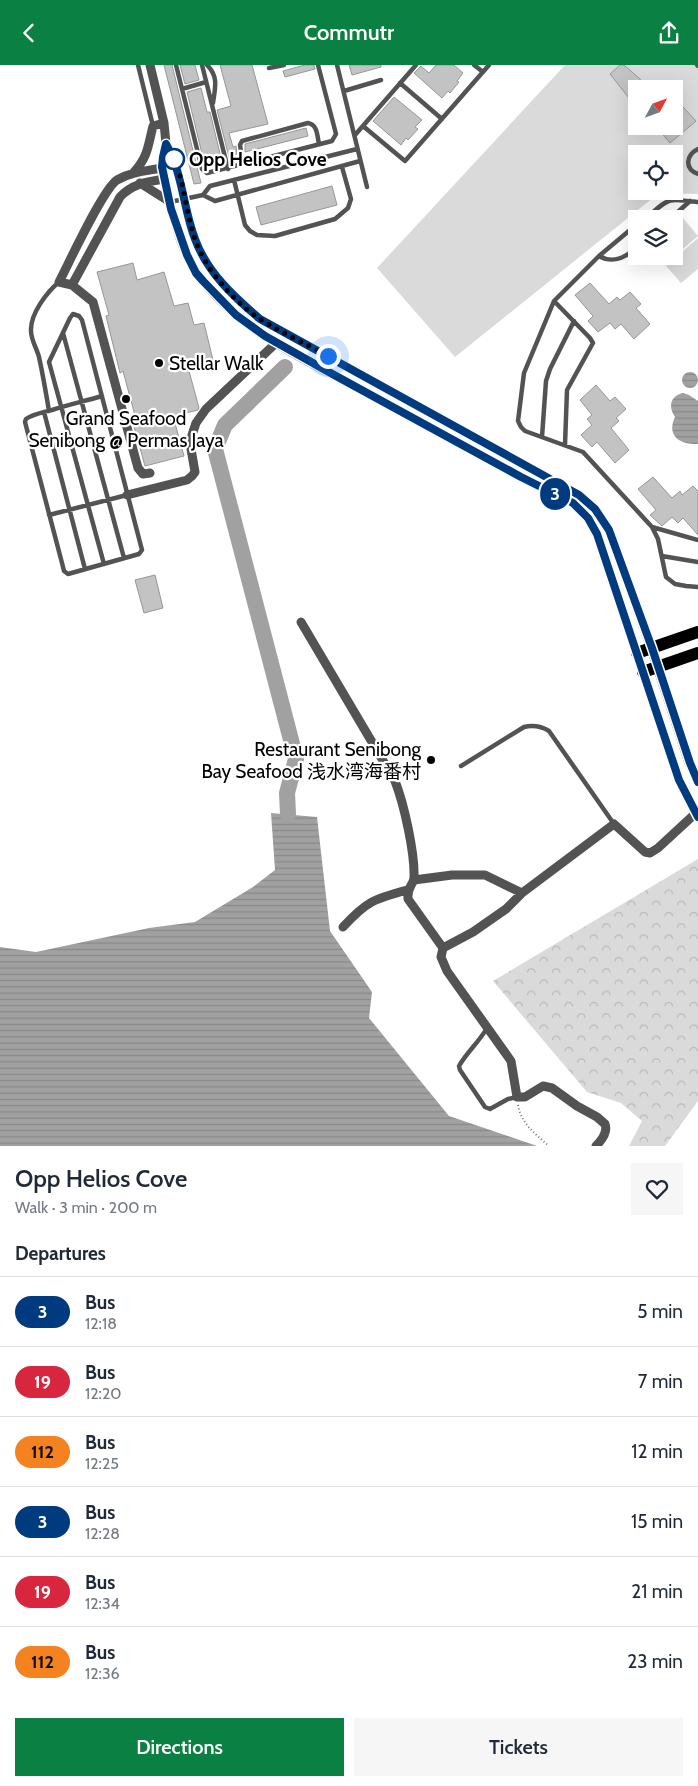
<!DOCTYPE html>
<meta charset="utf-8">
<style>
:root{--surface:#fff;--page:#f6f6f7;--text:#1f2937;--muted:#747a83;--line:#e0e1e3;--accent:#0b8043}
body{margin:0;font-family:Cabin,"Noto Sans SC",sans-serif;background:var(--page);color:var(--text);height:100vh;display:flex;flex-direction:column;font-size:19px;white-space:nowrap}
*{box-sizing:border-box;margin:0}
p{font-size:16px;color:var(--muted)}
.icon{flex:none;width:28px;height:28px;fill:none;stroke:currentColor;stroke-width:2;stroke-linecap:round;stroke-linejoin:round}
.map{position:relative;height:1081px;overflow:hidden}
.side{display:flex;flex-direction:column;background:var(--surface);flex:1}
.side>*{flex:none}
.badge{padding:0 10px;border-radius:16px;font-size:18px;line-height:32px}
.needle{width:32px;rotate:49deg}
.controls{position:absolute;left:628px;top:15px;display:grid;gap:10px}
.controls a{display:grid;place-items:center;width:55px;height:55px;border-radius:0px;background:var(--surface);box-shadow:0 5px 20px #0002;font-size:25px}
.you{position:absolute;width:25px;height:25px;margin:-12px;border:4px solid #fff;border-radius:50%;background:#1a73e8;box-shadow:0 0 0 8px #1a73e833}
.map>.badge{position:absolute;translate:-50% -50%;box-shadow:0 0 0 2px #fff}
h2{padding:0 15px;font-size:19px;line-height:45px}
.round{display:grid;place-items:center;flex:none;width:52px;height:52px;border-radius:0px;background:var(--page)}
.overview{display:flex;align-items:center;justify-content:space-between;height:85px;padding:0 15px}
h1{font-size:24px;font-weight:600;line-height:38px}
.primary-button{display:flex;gap:10px;margin-top:auto;padding:10px 15px}
.primary-button a{flex:1;height:58px;border-radius:0px;background:var(--accent);color:#fff;font-size:20px;font-weight:600;line-height:58px;text-align:center}
.primary-button a+a{background:var(--page);color:var(--text)}
ul{padding:0;list-style:none}
li{display:flex;align-items:center;gap:15px;height:70px;padding:0 15px;border-top:1px solid var(--line)}
li div{flex:1}
li b{display:block;font-size:19px}
li em{font-style:normal}
li .badge{min-width:55px;font-weight:700;text-align:center}
header{display:flex;justify-content:space-between;align-items:center;height:65px;padding:0 15px;background:var(--accent);color:#fff;font-size:22px;font-weight:600}
.map>svg:first-child{display:block}
.green{fill:#dadada;fill-rule:evenodd}
.forest{fill:url(#forest-crowns)}
.water{fill:url(#water-rules)}
.lines{fill:none;stroke-linecap:round;stroke-linejoin:round}
.river{stroke:#a1a1a1;stroke-width:16}
.building{fill:#c3c3c3;stroke:#979797}
.path{stroke:#757575;stroke-width:2;stroke-dasharray:1 2.5;stroke-linecap:butt}
.service{stroke:#535353;stroke-width:4.5}
.minor{stroke:#535353;stroke-width:9}
.primary{stroke:#000;stroke-width:12}
.line-casing{stroke:#fff;stroke-width:11}
.line{stroke:#003b80;stroke-width:8}
.walk{stroke:#000;stroke-width:5;stroke-dasharray:0 9}
.stop-dot{fill:#fff;stroke:#003b80;stroke-width:2.5}
.poi-dot{fill:#000;stroke:#fff;stroke-width:2}
.labels{text-anchor:middle;dominant-baseline:central;stroke-width:4.5;stroke-linejoin:round;paint-order:stroke}
.stop-label{font-size:19px;font-weight:bold;fill:#000;stroke:#fff;text-anchor:start}
.poi-label{font-size:19px;fill:#000;stroke:#fff;text-anchor:start}
</style>
<header><svg class="icon" aria-label="back" viewBox="0 0 24 24"><path d="M15 5l-7 7 7 7"/></svg>Commutr<svg class="icon" aria-label="share" viewBox="0 0 24 24"><path d="M12 15V3M7 8l5-5 5 5M5 13v7h14v-7"/></svg></header>
<div class="map">
<svg width="698" height="1081" viewBox="0 0 698 1081">
<defs>
<pattern id="forest-crowns" width="20" height="18" patternUnits="userSpaceOnUse" patternTransform="scale(1.25)"><rect width="20" height="18" fill="#dadada"/><path d="M2 6a3 3 0 1 1 6 0M12 15a3 3 0 1 1 6 0" fill="none" stroke="#b9b9b9"/></pattern>
<pattern id="water-rules" width="6" height="5" patternUnits="userSpaceOnUse" patternTransform="scale(1.25)"><rect width="6" height="5" fill="#a1a1a1"/><path d="M0 2.5h6" fill="none" stroke="#898989"/></pattern>
</defs>
<rect width="100%" height="100%" fill="#fff"/>
<path class="green" d="M565,0H698V129L659,128L455,292L377,203ZM636,24H674V61H636ZM636,89H674V126H636Z
M683,153L698,171L664,200L657,191H674V161Z
M698,173V204L681,218L666,201Z"/>
<path class="forest" d="M698,794V1036L665,1081H629L642,1056L621,1038L587,1027L493,916Z"/>
<path class="water" d="M682 315a8 8 0 1 1 16 0a8 8 0 1 1-16 0Z
M683,328L689,330L698,336V379C680,380 666,371 675,352C668,342 670,331 683,328Z
M271,748L317,752L330,866L372,927L369,953L449,1051L537,1081H0V882L36,887L149,863L195,857L253,822L275,805Z"/>
<g class="lines">
<path class="river" d="M285,302L225,360L215,384L296,694L287,728L288,749"/>
</g>
<path class="building" d="M164,0H172L201,118L194,119Z
M180,0H195L199,15L185,19Z
M220,0H252L268,59L229,68L233,82L236,81L237,89L235,90L236,95L230,96L217,45L231,41Z
M305,0H314L315,4L285,12L283,6Z
M349,0H381V2L352,10Z
M436,0H454L463,8L457,16L459,17L450,28L448,26L442,33L414,8L421,1L429,8Z
M620,0H624L639,13L648,24H636V42L610,9Z
M201,23L207,47H210L222,97L205,101L187,27Z
M394,32L422,55L415,62L418,64L408,75L406,73L401,80L373,56Z
M683,42L696,56L670,78L661,67L658,69L652,61H674V50Z
M306,63L308,71L245,87V79Z
M332,121L337,140L261,160L256,142Z
M133,198L137,215L164,207L174,241L188,238L194,260L204,258L213,295L188,302L199,343L198,345L173,351L184,391L145,401L133,358H137L123,306L120,308L106,251L109,250L97,207Z
M590,218L609,239L617,232L620,235L630,227L641,239L636,243L650,259L634,274L621,259L615,264L610,258L598,267L588,256L593,251L575,230Z
M596,320L610,336L615,332L626,344L616,353L619,356L611,363L629,385L615,398L597,377L592,382L581,370L592,360L587,354L592,350L580,335Z
M653,412L672,433L680,426L682,430L693,421L698,426V470L683,453L678,458L672,452L662,461L650,450L656,445L638,424Z
M155,510L163,543L144,548L135,515Z"/>
<g class="lines">
<path class="path" d="M518,1040C521,1058 535,1069 549,1081"/>
<path class="service" d="M138,0L153,61
M176,0L202,104L207,108L332,76L336,69L318,0
M202,0L228,104
M207,0C219,12 215,23 213,38
M337,0L367,122
M474,0L483,7
M697,0L698,1
M269,3L284,0
M400,18L442,54
M182,24L206,17
M344,26L381,15
M363,61L405,96L489,0
M355,70L416,0
M698,84C686,90 684,104 698,109
M243,99L240,80L242,76L308,58C318,60 317,71 319,79
M234,115L245,160L250,166L257,170L275,171L335,154L348,143L351,134L342,102
M203,130L215,136L360,96
M170,137L203,130L210,121L357,84
M645,154C670,133 665,133 698,137
M670,154L690,136
M636,160L599,191L554,236L524,308L518,356L521,362L525,366L583,387L652,462L658,474L666,512L675,519L686,521L698,522
M599,191C613,199 625,193 636,183
M554,236L590,273L593,278L567,325L565,380
M63,268L124,493
M102,331C85,336 68,340 52,345C43,347 33,349 26,354L25,357L62,498L64,506L68,509L139,489L142,485L82,255L79,251L73,249L70,253L49,297L104,499
M49,346C46,328 43,310 39,292C37,284 31,275 31,266C30,249 47,227 59,217
M44,347L85,504
M542,372L546,316L550,304L574,256
M49,450L127,430
M652,462L698,475
M662,491L698,497
M461,701L524,662C533,660 541,661 549,666L614,759
M487,963C479,977 467,987 459,1001L460,1005L485,1042L490,1044L508,1034L517,1032"/>
<path class="minor" d="M150,0L164,58L166,79L174,94L194,173L205,196L218,213L244,241L260,254L579,430L595,444L609,465L651,583L689,698L698,717
M166,79C159,105 166,127 174,152C179,171 185,192 197,208C236,264 303,293 361,325C411,352 461,379 510,406C530,417 565,430 580,444C587,451 592,460 597,469L679,715L698,752
M134,107C148,92 148,81 153,61L164,58
M140,118L170,137
M72,220L120,132C132,119 146,117 164,114
M150,408L143,409L138,403L93,237L72,220L59,217C69,198 103,124 117,115C131,107 146,106 162,103
M127,430L187,415L192,411L195,407L191,384L192,370L196,358L206,344L276,278
M301,557L395,716C404,739 415,788 414,813C413,821 407,821 408,834L443,883L441,892L447,906L511,996L517,1032H525L543,1021L552,1023L577,1041L597,1052L605,1059C608,1067 602,1075 596,1081
M414,815L452,810H485L522,828
M343,862C367,836 374,834 407,825
M443,883L473,867L506,844L522,828L614,759L645,787L650,788L658,783L698,746"/>
<path class="primary" d="M637,588L698,567
M643,607L698,588"/>
</g>
<g class="lines">
<g class="line-casing">
<path id="line" d="M698,717L690,698L652,583L609,465L595,444L579,430L260,254C233,231 207,207 195,174C183,143 183,109 166,79L163,92L162,102L171,144L187,190L196,208L203,216L236,250L265,271L336,311L521,412L573,438L588,453L597,469L679,715L698,752"/>
</g>
<use href="#line" class="line"/>
<path class="walk" d="M174,94C184,116 186,147 194,171C203,202 234,237 260,254C282,268 306,279 328,291"/>
</g>
<circle class="stop-dot" cx="174" cy="94" r="10"/>
<g class="poi-dot">
<circle cx="159" cy="298" r="5"/>
<circle cx="126" cy="334" r="5"/>
<circle cx="431" cy="695" r="5"/>
</g>
<g class="labels">
<g class="stop-label">
<text x="189" y="94">Opp Helios Cove</text>
</g>
<g class="poi-label">
<text x="169" y="298">Stellar Walk</text>
<text x="126" y="353" text-anchor="middle">Grand Seafood<tspan x="126" dy="22">Senibong @ Permas Jaya</tspan></text>
<text x="421" y="684" text-anchor="end">Restaurant Senibong<tspan x="421" dy="22">Bay Seafood 浅水湾海番村</tspan></text>
</g>
</g>
</svg>
<div class="controls">
<a><svg class="needle" viewBox="-14 -14 28 28"><path d="M0-13l5 13h-10z" fill="#e53935"/><path d="M0 13l5-13h-10z" fill="#747a83"/></svg></a>
<a><svg class="icon" aria-label="locate" viewBox="0 0 24 24"><circle cx="12" cy="12" r="6"/><path d="M12 2v4M12 18v4M2 12h4M18 12h4"/></svg></a>
<a><svg class="icon" aria-label="layers" viewBox="0 0 24 24"><path d="M12 4l9 5-9 5-9-5zM3 14l9 5 9-5"/></svg></a>
</div>
<div class="you" style="left:328px;top:291px"></div>
<b class="badge" style="left:555px;top:429px;background:#003b80;color:#fff">3</b>
</div>
<section class="side">
<div class="overview"><div><h1>Opp Helios Cove</h1><p>Walk · 3 min · 200 m</p></div><a class="round"><svg class="icon" aria-label="heart" viewBox="0 0 24 24"><path d="M12 20l-8-8c-3-5 5-10 8-4 3-6 11-1 8 4z"/></svg></a></div>
<h2>Departures</h2>
<ul>
<li><span class="badge" style="background:#003b80;color:#fff">3</span><div><b>Bus</b><p>12:18</p></div><em>5 min</em></li>
<li><span class="badge" style="background:#d7263d;color:#fff">19</span><div><b>Bus</b><p>12:20</p></div><em>7 min</em></li>
<li><span class="badge" style="background:#f58220;color:#111">112</span><div><b>Bus</b><p>12:25</p></div><em>12 min</em></li>
<li><span class="badge" style="background:#003b80;color:#fff">3</span><div><b>Bus</b><p>12:28</p></div><em>15 min</em></li>
<li><span class="badge" style="background:#d7263d;color:#fff">19</span><div><b>Bus</b><p>12:34</p></div><em>21 min</em></li>
<li><span class="badge" style="background:#f58220;color:#111">112</span><div><b>Bus</b><p>12:36</p></div><em>23 min</em></li>
</ul>
<div class="primary-button"><a>Directions</a><a>Tickets</a></div>
</section>
